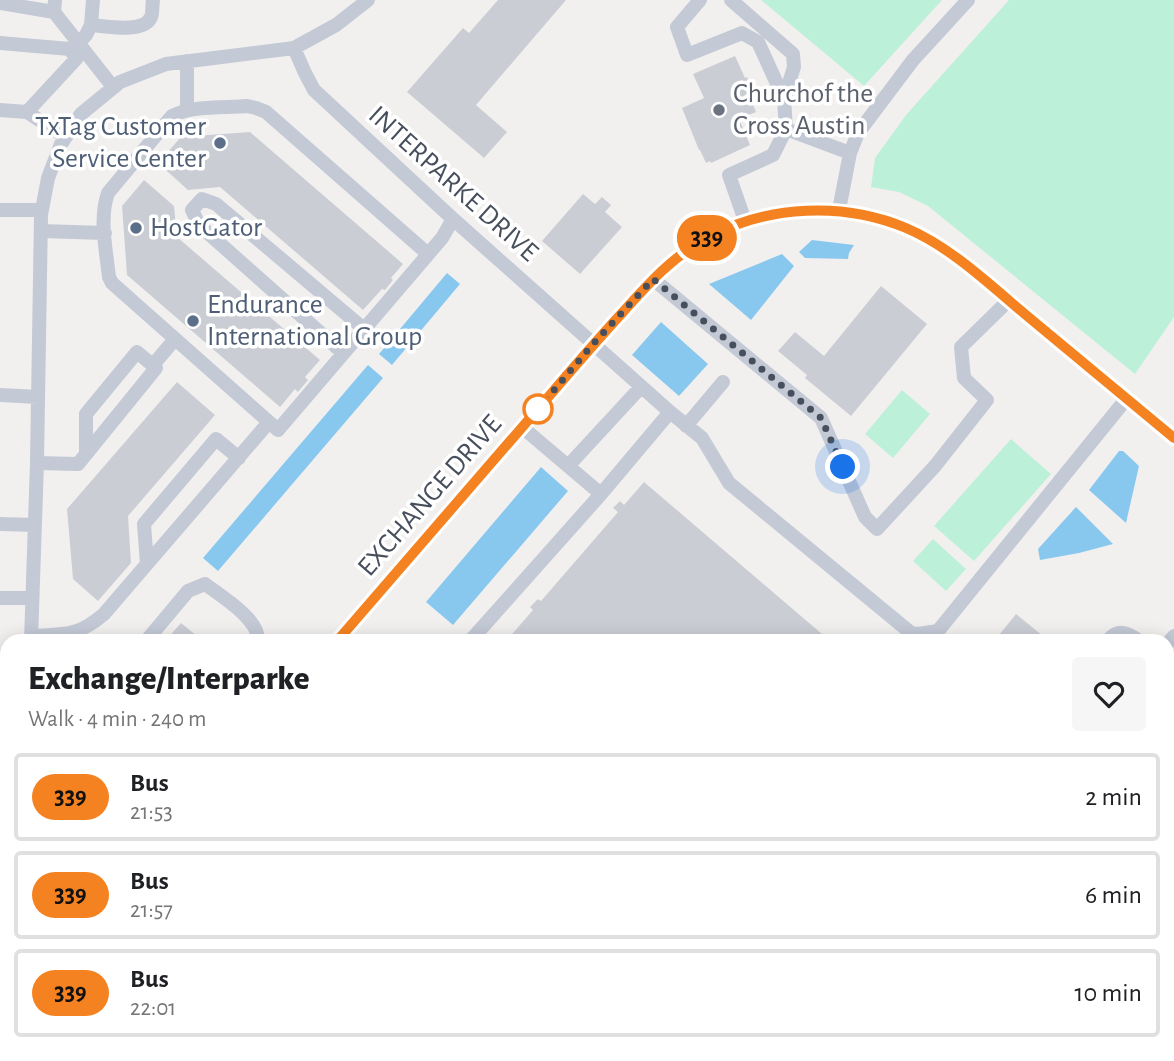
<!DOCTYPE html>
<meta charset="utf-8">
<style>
:root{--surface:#fff;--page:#f6f6f6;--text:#202124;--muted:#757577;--line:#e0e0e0}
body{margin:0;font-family:"Alegreya Sans",sans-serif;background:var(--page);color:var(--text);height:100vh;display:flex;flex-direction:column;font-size:26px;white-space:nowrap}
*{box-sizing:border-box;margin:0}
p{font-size:23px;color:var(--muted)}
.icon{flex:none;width:38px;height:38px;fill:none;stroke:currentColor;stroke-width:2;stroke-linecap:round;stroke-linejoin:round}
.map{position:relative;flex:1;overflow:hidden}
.panel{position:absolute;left:0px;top:634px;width:1174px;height:429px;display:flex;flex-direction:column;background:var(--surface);border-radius:21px 21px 0 0;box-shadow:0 4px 18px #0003}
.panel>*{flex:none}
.badge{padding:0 14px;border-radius:23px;font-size:24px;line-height:46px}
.you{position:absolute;width:35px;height:35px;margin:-18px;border:5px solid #fff;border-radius:50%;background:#1a73e8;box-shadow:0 0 0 10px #1a73e833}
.map>.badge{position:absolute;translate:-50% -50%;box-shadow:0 0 0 4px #fff}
.round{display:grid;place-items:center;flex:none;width:74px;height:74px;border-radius:7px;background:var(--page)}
.head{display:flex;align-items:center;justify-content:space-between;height:119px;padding:0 28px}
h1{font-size:33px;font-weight:800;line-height:52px}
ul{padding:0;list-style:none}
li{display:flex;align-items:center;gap:21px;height:88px;margin:0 14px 10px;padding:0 14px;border:4px solid var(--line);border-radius:7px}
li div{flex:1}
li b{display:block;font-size:26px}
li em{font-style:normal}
li .badge{min-width:77px;font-weight:700;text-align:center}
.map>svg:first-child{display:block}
.green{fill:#bdf0d9}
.water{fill:#89c8ee}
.building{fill:#cbcdd5}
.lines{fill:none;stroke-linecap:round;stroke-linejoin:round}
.minor{stroke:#c3c9d5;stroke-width:14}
.line-casing{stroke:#fff;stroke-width:16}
.line{stroke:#f58220;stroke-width:10}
.walk{stroke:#474f5d;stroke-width:7;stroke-dasharray:0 12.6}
.worship-dot{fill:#6b7280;stroke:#fff;stroke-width:2.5}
.service-dot{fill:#5c6f8a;stroke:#fff;stroke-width:2.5}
.stop-dot{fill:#fff;stroke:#f58220;stroke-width:3.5}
.labels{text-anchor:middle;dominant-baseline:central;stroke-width:7;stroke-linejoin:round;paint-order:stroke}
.worship-label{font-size:28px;fill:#5b616d;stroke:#fff;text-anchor:start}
.service-label{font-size:28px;fill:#4e5e75;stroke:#fff;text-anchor:start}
.street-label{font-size:28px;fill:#474f5d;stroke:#fff}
</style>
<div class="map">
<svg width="1174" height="1061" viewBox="0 0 1174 1061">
<rect width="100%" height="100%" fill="#f2f0ef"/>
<path class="green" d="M761,0H942L864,86Z
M1009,0H1174V317L1135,374L928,206L899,192L871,187L875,158L906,115Z
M902,390L930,414L893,458L865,434Z
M1011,439L1051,474L974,561L934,526Z
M933,539L966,569L946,591L913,561Z"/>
<path class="water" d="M812,240L854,245L849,253L848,259L805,258L799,252Z
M782,254L794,266L751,320L709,284Z
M447,273L460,284L392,365L379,354Z
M661,322L708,364L679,396L632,355Z
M368,365L383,378L218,571L203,558Z
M1119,451H1123L1139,466L1126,523L1089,490Z
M541,467L568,491L453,625L426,602Z
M1076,507L1113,544L1079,553L1040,560L1038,549Z"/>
<path class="building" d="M498,0H566L476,105L507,132L484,158L407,92L463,28L469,33Z
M735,56L745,78L747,77L756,100L752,102L756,112L739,119L750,145L711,163L710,161L706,163L700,150H699L682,108L704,98L693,74Z
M250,132L403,264L391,278L393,280L385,290L382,289L363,310L220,187L188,190L158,163L181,137Z
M144,180L174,206L177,237L320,360L305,377L308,380L298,392L295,389L280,407L127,275L122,206Z
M583,194L595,204L602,197L611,205L605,212L622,227L580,274L542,241Z
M881,286L927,324L851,416L805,378L807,375L778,351L795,332L824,356Z
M177,382L215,415L128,516L131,563L98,601L73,579L67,509Z
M644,482L829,640H507L533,610L530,607L538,599L541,601L618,512L613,508L620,501L624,505Z
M1016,614L1048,640H995Z
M181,623L202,640H166Z"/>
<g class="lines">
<path class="minor" d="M55,0L54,12L113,87
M700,0L677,27L687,55L742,33L758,42L784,99L786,129L850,153
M731,0L793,54L794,67L784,99
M0,3L54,12
M91,25L93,0
M0,43L70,49L79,43L86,35L91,25C106,26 144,34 151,17C153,13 152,5 153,0
M294,48L305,73L314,90L453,219L670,412L702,438L729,483L911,633L905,640
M0,110L27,112L65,137
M187,110V61
M27,112L76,59L70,49
M0,210H42
M839,210L850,153L858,133L913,60L968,0
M745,221L729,175L773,155L786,129
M41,231L105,233
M428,254L266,112L256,108L247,106C223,108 194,105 172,116L108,193C99,218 106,250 109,277L112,283L278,430L442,238L453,219
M653,279L821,418L865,517L877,529L935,466L987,400L964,378L961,347L1009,300
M343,353L199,225L192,210L202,199L216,204L364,329
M153,365L175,339
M0,395L38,397
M686,426L723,382
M37,463L78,464L156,368L137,352L86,414V453
M568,466L641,387
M601,494L670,412
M0,524L35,525
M147,564L144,524L216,439L239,458
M0,598H32
M911,633L918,634L938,631L1127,398
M31,636C65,634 77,637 104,614L269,422
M31,640L37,463L41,215L48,178L61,144L81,114L120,82L166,64L294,48L336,25L368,0
M147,640L188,591L205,584C221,596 259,619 258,640
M338,640C406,561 475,483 543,403C569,372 595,342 623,312C649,283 674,255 709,236C768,205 844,202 906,228C950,246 986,281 1022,311C1073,353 1123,396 1174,438
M471,640L601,494L522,427
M1108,640C1118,629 1127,632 1138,640
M1167,644L1174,636
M0,745L7,733
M1167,773L1174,778
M1167,961L1174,951
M0,970H7
M1167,1039H1171L1174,1034
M166,1055L168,1061
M446,1055L453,1061
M1052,1055L1092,1058L1103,1055
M548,1061L553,1055
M728,1061L729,1055
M961,1061V1055"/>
</g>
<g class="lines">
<g class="line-casing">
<path id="line" d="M338,640C409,559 479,477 550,395C574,367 598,339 623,312C649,283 674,255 709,237C768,205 844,202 906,228C951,247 989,284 1026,315C1075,356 1125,397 1174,438"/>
</g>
<use href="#line" class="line"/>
<path class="walk" d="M538,409L593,344L653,279L821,418L843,467"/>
</g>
<circle class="worship-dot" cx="719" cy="110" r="7"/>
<g class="service-dot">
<circle cx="220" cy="143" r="7"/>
<circle cx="136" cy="228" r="7"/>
<circle cx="193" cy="321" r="7"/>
</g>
<circle class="stop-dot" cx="538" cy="409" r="14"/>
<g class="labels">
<g class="worship-label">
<text x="733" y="94">Churchof the<tspan x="733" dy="32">Cross Austin</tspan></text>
</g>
<g class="service-label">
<text x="206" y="127" text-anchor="end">TxTag Customer<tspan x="206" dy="32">Service Center</tspan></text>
<text x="150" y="228">HostGator</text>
<text x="207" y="305">Endurance<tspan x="207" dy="32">International Group</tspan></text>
</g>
<g class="street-label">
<text transform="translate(453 184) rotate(42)">INTERPARKE DRIVE</text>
<text transform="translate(430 496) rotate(-49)">EXCHANGE DRIVE</text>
</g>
</g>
</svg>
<div class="you" style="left:843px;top:467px"></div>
<b class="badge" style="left:707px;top:238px;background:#f58220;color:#111">339</b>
<section class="panel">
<div class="head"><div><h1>Exchange/Interparke</h1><p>Walk · 4 min · 240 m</p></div><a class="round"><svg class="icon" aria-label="heart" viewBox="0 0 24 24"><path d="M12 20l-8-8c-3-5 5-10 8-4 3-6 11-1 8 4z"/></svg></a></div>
<ul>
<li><span class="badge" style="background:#f58220;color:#111">339</span><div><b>Bus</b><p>21:53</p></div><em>2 min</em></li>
<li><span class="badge" style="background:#f58220;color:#111">339</span><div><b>Bus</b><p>21:57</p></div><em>6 min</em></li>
<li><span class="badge" style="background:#f58220;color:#111">339</span><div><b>Bus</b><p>22:01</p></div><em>10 min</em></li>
</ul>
</section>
</div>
